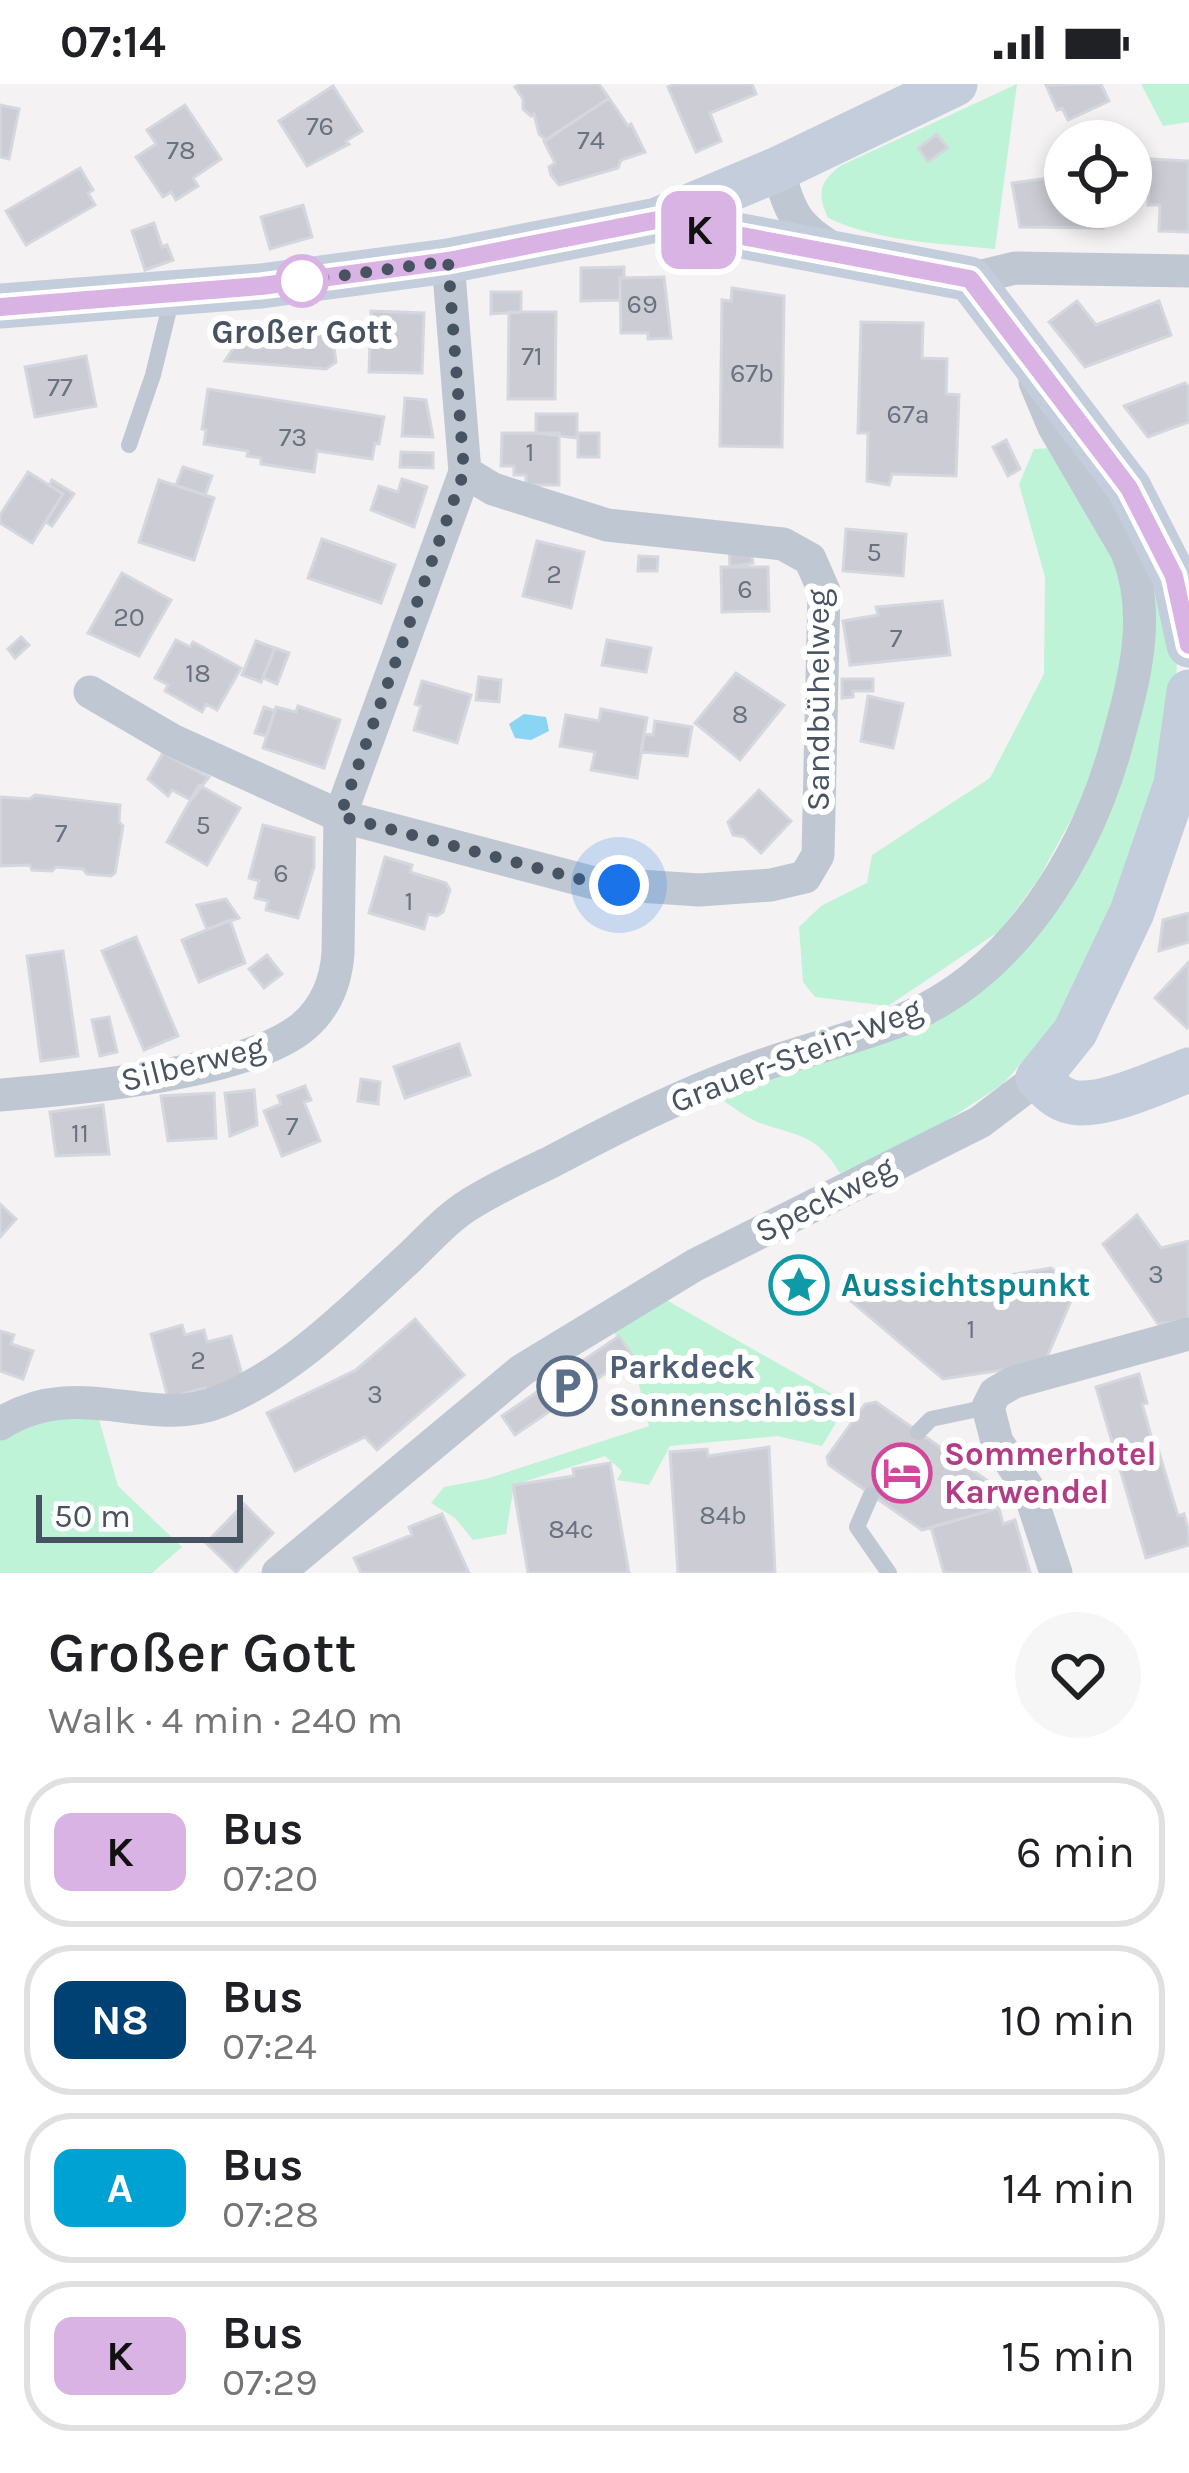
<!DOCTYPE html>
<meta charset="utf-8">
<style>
:root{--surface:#fff;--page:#f6f6f6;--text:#202124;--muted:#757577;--line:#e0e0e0}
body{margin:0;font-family:Karla,sans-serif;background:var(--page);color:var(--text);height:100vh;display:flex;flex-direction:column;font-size:45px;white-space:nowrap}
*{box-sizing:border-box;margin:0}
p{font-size:39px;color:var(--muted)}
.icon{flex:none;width:66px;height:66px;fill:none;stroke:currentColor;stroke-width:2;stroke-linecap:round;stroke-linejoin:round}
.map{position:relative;height:1489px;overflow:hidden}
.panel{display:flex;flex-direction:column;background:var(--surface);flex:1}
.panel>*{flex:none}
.badge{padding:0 24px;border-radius:18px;font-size:42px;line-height:78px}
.tools{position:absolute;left:1044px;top:36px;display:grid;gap:24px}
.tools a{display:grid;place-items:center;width:108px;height:108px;border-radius:50%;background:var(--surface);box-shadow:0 6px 18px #0003;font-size:60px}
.scale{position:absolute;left:36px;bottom:30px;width:207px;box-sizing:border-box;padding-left:12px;border:6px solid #485361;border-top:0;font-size:33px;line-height:42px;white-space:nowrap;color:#485361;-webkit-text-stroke:9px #fff;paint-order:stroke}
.you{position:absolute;width:60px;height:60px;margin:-30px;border:9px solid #fff;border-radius:50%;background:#1a73e8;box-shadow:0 0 0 18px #1a73e833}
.map>.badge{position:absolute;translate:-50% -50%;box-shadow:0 0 0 6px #fff}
.round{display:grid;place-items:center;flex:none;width:126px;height:126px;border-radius:63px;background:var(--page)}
.overview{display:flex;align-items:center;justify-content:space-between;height:204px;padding:0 48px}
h1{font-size:57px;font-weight:600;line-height:90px}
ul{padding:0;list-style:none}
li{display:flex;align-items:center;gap:36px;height:150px;margin:0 24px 18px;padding:0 24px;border:6px solid var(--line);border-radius:48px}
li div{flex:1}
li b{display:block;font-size:45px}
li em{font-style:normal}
li .badge{min-width:132px;font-weight:700;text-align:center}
.status{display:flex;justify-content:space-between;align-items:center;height:84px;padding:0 60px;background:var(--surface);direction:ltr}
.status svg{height:33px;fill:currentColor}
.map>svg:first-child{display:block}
.green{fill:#bff3d7}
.water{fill:#89d5f3}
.building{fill:#cccdd4;stroke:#d5d7de;stroke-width:3}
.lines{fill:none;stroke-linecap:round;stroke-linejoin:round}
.lane{stroke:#bfc8d2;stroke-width:16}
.street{stroke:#bfc8d2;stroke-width:33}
.secondary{stroke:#c4cddb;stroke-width:45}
.line-casing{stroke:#fff;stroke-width:27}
.line{stroke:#dab3e5;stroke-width:18}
.walk{stroke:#485361;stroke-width:12;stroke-dasharray:0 21.6}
.stop-dot{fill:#fff;stroke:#dab3e5;stroke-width:6}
.labels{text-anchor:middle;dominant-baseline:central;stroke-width:12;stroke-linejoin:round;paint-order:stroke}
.number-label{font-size:27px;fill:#69727e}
.stop-label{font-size:33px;font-weight:bold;fill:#485361;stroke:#fff}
.street-label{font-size:33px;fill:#485361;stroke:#fff}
.culture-label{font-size:33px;font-weight:bold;fill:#0d838f;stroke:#fff;text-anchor:start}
.service-label{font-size:33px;font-weight:bold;fill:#4e5e75;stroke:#fff;text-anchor:start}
.hotel-label{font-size:33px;font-weight:bold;fill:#b23c85;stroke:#fff;text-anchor:start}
</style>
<div class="status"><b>07:14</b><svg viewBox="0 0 49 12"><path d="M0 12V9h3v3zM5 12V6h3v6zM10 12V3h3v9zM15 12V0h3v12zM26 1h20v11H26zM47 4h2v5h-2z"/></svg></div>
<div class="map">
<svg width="1189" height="1489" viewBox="0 0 1189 1489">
<rect width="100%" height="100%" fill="#f4f2f2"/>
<path class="green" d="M1017,0L995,165C938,159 880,158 828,134C817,109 819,99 840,82Z
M1141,0H1189V38L1163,42Z
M1054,364L1116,464L1130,554L1090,701L1038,796L1001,846L888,922L815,913L803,898L799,843L821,822L867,799L872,771L990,694L1044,590L1045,493L1019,400L1034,365Z
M1143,457L1177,562L1176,621L1157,696L1121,799L1057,938L1003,1000L903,1065L840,1089C817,1051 800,1052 760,1039C746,1034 732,1022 718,1013L919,937L1101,735Z
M661,1213L848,1319L822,1362L777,1352L670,1362L649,1401L617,1396L622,1387L605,1372L514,1401L506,1450L473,1456L455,1434L431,1419L444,1403L486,1395L649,1342L632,1272L614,1249Z
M96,1325L118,1402L182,1463L152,1489H0V1352L16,1338Z"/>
<path class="water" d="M524,630L546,633L549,647L531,656L515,654L509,640Z"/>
<path class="building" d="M520,0H599L609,14L546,56L539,50L534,30L531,32L523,25V15L515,3Z
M674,0H752L756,10L710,29L721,57L696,68L668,3Z
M1101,0L1109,17L1068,36L1062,24L1057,26L1046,1Z
M333,2L362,47L346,57L349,60L307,82L279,37Z
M609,14L628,42L631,40L645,68L621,76L618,84L559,101L551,91L549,83L555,79L544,57Z
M0,21L19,25L9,75L0,73Z
M185,21L221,75L193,94L198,102L176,116L171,108L163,113L136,73L156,60L147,46Z
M937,50L948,64L928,78L918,64Z
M1150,75L1189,77V148L1159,147L1160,121H1148Z
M80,84L93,106L88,109L95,121L26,161L6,127Z
M1065,92V123H1103V144L1020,143L1012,99Z
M303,121L312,153L270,165L261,133Z
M154,139L162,163L167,161L173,176L145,186L132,147Z
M624,183V194H620V216L581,217V184Z
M664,193L671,254L648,255V249H621L620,194Z
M732,204L784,212L782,363L720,362L722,216L731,217Z
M491,208H521V228L491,230Z
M1077,217L1096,241L1159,217L1171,251L1085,283L1049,238Z
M371,227L424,229L422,289L369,288Z
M509,228H556L555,315H508Z
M861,238L923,239L922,274L947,275L946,310L959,311L956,392L892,390L889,401L867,397L868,349H858Z
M331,241L336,278L326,285L225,277L240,254Z
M86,272L96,322L35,333L25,283Z
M1185,299L1189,303V338L1148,353L1124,322Z
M208,305L384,333L379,360L375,359L372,375L317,367L314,388L261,380V374L247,372L248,367L204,360L206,346L202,345Z
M405,314L426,316L433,353L402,352Z
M536,330H577V354L536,349Z
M502,349H559V401H526V391H514V382H501Z
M578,349H599V373H578Z
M1006,356L1020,385L1008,392L993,363Z
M401,368L433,369V384L400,383Z
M183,383L212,392L205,411L176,401Z
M28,388L63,410L32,459L0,439V431Z
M402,395L427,403L414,443L371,426L379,402L398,408Z
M52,396L74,410L52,442L46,438L63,410L49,401Z
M159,396L214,414L194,476L139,458Z
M846,445L906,450L903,492L843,487Z
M322,455L395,481L381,519L308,494Z
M537,457L584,468L571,524L523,512Z
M729,464L751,465L753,479L730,483Z
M639,472L658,473L657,487H638Z
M721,483H768L769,527L722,528Z
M122,489L171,516L139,572L88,549Z
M942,517L950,571L850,581L843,537L878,531L876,523Z
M21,553L29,561L15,574L8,565Z
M176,556L190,563L193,558L241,584L217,626L206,620L202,628L165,607L168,601L155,594Z
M607,556L651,564L646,588L602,581Z
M256,557L275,564L261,598L242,591Z
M275,564L289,569L277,600L263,594Z
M736,589L784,621L740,676L695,639Z
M479,593L501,596L499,618L476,616Z
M842,595H873V607H853V613L842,614Z
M422,597L471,611L457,659L414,646L421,622L415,620Z
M868,612L903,620L893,664L861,657Z
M298,622L340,636L324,684L263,664L276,623L296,628Z
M264,623L275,627L266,652L255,649Z
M601,625L647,634L637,694L591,686L595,668L560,662L566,631L599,637Z
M655,637L692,643L687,672L641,668L644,650L653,651Z
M163,669L209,693L191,716L172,706L168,712L148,695Z
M199,701L240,724L207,781L167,758Z
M759,706L791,737L761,769L744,753L733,751L728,738Z
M35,711L120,721L119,738L123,742L115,789L111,792L87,790L83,785L56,783L52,787L32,786L30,781L0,782V713L30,715Z
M263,741L314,754V783L298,834L266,826L268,817L255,814L259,797L249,794Z
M385,773L412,781L410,788L446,799L450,806L443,828L437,832L428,830L424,845L369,829Z
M226,815L239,834L207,845L197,821Z
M1189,829V858L1159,867L1163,836Z
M230,836L245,879L199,898L182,856Z
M136,853L178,952L144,966L102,867Z
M63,867L78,972L41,977L27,872Z
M267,871L282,890L264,904L249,885Z
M1189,878V942L1187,944L1155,914Z
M109,933L117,968L100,972L92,936Z
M459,960L470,991L405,1014L394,983Z
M361,995L380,998L378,1020L358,1017Z
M305,1002L311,1016L304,1018L320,1057L282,1072L264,1027L281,1020L278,1012Z
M254,1006L257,1041L230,1052L225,1009Z
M214,1009L216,1054L168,1057L161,1012Z
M103,1021L109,1070L56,1072L50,1028Z
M0,1120L16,1135L0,1153Z
M1137,1131L1161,1164L1189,1157V1236L1158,1240L1103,1160Z
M1051,1184L1076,1205L1047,1273L1036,1281L943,1295L852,1218Z
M415,1235L464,1291L377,1366L365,1353L295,1387L267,1329L356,1286Z
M182,1241L185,1251L204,1246L207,1258L231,1252L243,1294L206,1307L205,1304L168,1314L151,1250Z
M0,1247L14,1251L11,1260L33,1267L23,1295L0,1287Z
M619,1252L632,1271L515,1351L502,1332Z
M1139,1290L1147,1319L1142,1320L1155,1366L1158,1365L1178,1432L1184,1430L1189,1448V1461L1146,1474L1096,1303Z
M876,1318L992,1400L999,1424L922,1446L829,1381L827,1373L865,1320Z
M769,1363L775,1489H678L670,1368L707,1365L708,1372Z
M610,1379L629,1489H528L513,1401L574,1392L573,1385Z
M244,1420L273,1449L236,1488L206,1459Z
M999,1424L1003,1440L1015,1436L1030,1489H944L931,1443Z
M442,1430L469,1489H361L354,1474L412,1451L409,1443Z"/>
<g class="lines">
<path class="lane" d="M129,361L153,291L172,213
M918,1348L931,1335L988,1323
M871,1411L857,1443L889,1489"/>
<path class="street" d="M778,85C790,128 795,142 834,165
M970,195L1015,184L1189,187
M90,608L172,656L340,732L594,799L699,806L771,801L805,793L818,771L824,507L810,475L783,460L607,441L493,405L465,388
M0,1011C75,1005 248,990 304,942C326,923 336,897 338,869L340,732L465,388L448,177
M0,1340C78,1290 149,1347 221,1317C293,1287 352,1226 409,1174C428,1156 447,1134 470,1120C495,1104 524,1091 551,1078C615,1044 680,1011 749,986C800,967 854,955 904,935C1017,888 1088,767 1118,655C1135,593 1152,530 1127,468L1054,343L1035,298
M278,1489L522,1286L695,1181L980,1038L1038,994
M1056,1489L1028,1404L997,1358L988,1323L995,1309L1014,1298L1189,1250"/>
<path class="secondary" d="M657,136L970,195L1129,404L1174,492L1189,561
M0,222L261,202L448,177L657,136L778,85L955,0
M1189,608L1176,700L1132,828L1075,948L1038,994C1047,1003 1055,1013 1068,1017C1098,1027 1159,997 1189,986"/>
</g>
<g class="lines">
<g class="line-casing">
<path id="line" d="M0,223L261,202L448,177L657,136L970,195L1129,404L1174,492L1189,561"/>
</g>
<use href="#line" class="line"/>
<path class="walk" d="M302,197L448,177L464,388L340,732L594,799L619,801"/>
</g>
<defs>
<g id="sight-ring" transform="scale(3)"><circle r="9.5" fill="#fff" stroke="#0f9aa8" stroke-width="1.5"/><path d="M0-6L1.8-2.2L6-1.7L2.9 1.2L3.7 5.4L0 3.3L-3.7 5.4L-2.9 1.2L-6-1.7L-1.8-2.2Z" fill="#0f9aa8"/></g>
<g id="parking-ring" transform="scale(3)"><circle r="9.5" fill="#fff" stroke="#5c6f8a" stroke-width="1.5"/><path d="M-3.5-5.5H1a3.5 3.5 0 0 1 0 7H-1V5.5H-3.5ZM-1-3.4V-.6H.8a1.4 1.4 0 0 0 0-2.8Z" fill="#5c6f8a"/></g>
<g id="hotel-ring" transform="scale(3)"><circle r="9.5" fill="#fff" stroke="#d1479c" stroke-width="1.5"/><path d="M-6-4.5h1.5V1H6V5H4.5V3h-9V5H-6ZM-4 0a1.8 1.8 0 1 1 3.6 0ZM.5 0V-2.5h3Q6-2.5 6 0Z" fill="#d1479c"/></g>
</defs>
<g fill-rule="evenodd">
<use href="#sight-ring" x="799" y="1201"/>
<use href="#parking-ring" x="567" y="1302"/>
<use href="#hotel-ring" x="902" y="1389"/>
</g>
<circle class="stop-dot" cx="302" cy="197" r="24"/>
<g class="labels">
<g class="number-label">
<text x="320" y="42">76</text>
<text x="591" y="56">74</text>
<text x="181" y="66">78</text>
<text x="642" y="220">69</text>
<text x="532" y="272">71</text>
<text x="752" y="289">67b</text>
<text x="60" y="303">77</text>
<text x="908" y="330">67a</text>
<text x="293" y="353">73</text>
<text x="530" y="368">1</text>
<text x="874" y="468">5</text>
<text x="554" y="490">2</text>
<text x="745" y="505">6</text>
<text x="129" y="533">20</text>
<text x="896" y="554">7</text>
<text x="198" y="589">18</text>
<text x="740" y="630">8</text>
<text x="203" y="741">5</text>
<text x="61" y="749">7</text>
<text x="281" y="789">6</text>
<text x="409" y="817">1</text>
<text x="292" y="1042">7</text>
<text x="80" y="1049">11</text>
<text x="1156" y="1190">3</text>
<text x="971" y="1245">1</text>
<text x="198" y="1276">2</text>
<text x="375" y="1310">3</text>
<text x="723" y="1431">84b</text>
<text x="571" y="1445">84c</text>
</g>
<g class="stop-label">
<text x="302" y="248">Großer Gott</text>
</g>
<g class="street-label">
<text transform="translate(818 616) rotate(-90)">Sandbühelweg</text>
<text transform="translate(796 971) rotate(-21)">Grauer-Stein-Weg</text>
<text transform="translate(193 979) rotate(-14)">Silberweg</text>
<text transform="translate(825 1115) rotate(-27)">Speckweg</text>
</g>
<g class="culture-label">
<text x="841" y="1201">Aussichtspunkt</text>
</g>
<g class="service-label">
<text x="609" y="1283">Parkdeck<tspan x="609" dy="38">Sonnenschlössl</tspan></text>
</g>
<g class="hotel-label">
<text x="944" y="1370">Sommerhotel<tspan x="944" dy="38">Karwendel</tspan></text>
</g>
</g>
</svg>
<div class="tools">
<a><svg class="icon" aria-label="locate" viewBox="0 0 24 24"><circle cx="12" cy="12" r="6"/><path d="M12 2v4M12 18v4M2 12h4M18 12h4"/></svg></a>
</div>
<div class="scale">50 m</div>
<div class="you" style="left:619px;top:801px"></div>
<b class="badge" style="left:699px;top:146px;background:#dab3e5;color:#111">K</b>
</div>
<section class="panel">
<div class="overview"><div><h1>Großer Gott</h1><p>Walk · 4 min · 240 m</p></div><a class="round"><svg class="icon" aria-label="heart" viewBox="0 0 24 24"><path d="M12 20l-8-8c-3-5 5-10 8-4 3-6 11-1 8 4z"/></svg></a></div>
<ul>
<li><span class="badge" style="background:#dab3e5;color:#111">K</span><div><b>Bus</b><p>07:20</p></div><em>6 min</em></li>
<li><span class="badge" style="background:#004173;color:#fff">N8</span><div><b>Bus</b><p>07:24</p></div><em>10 min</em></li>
<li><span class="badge" style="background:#00a2d3;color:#fff">A</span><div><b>Bus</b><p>07:28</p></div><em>14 min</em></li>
<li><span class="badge" style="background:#dab3e5;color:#111">K</span><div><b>Bus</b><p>07:29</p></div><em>15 min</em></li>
</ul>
</section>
